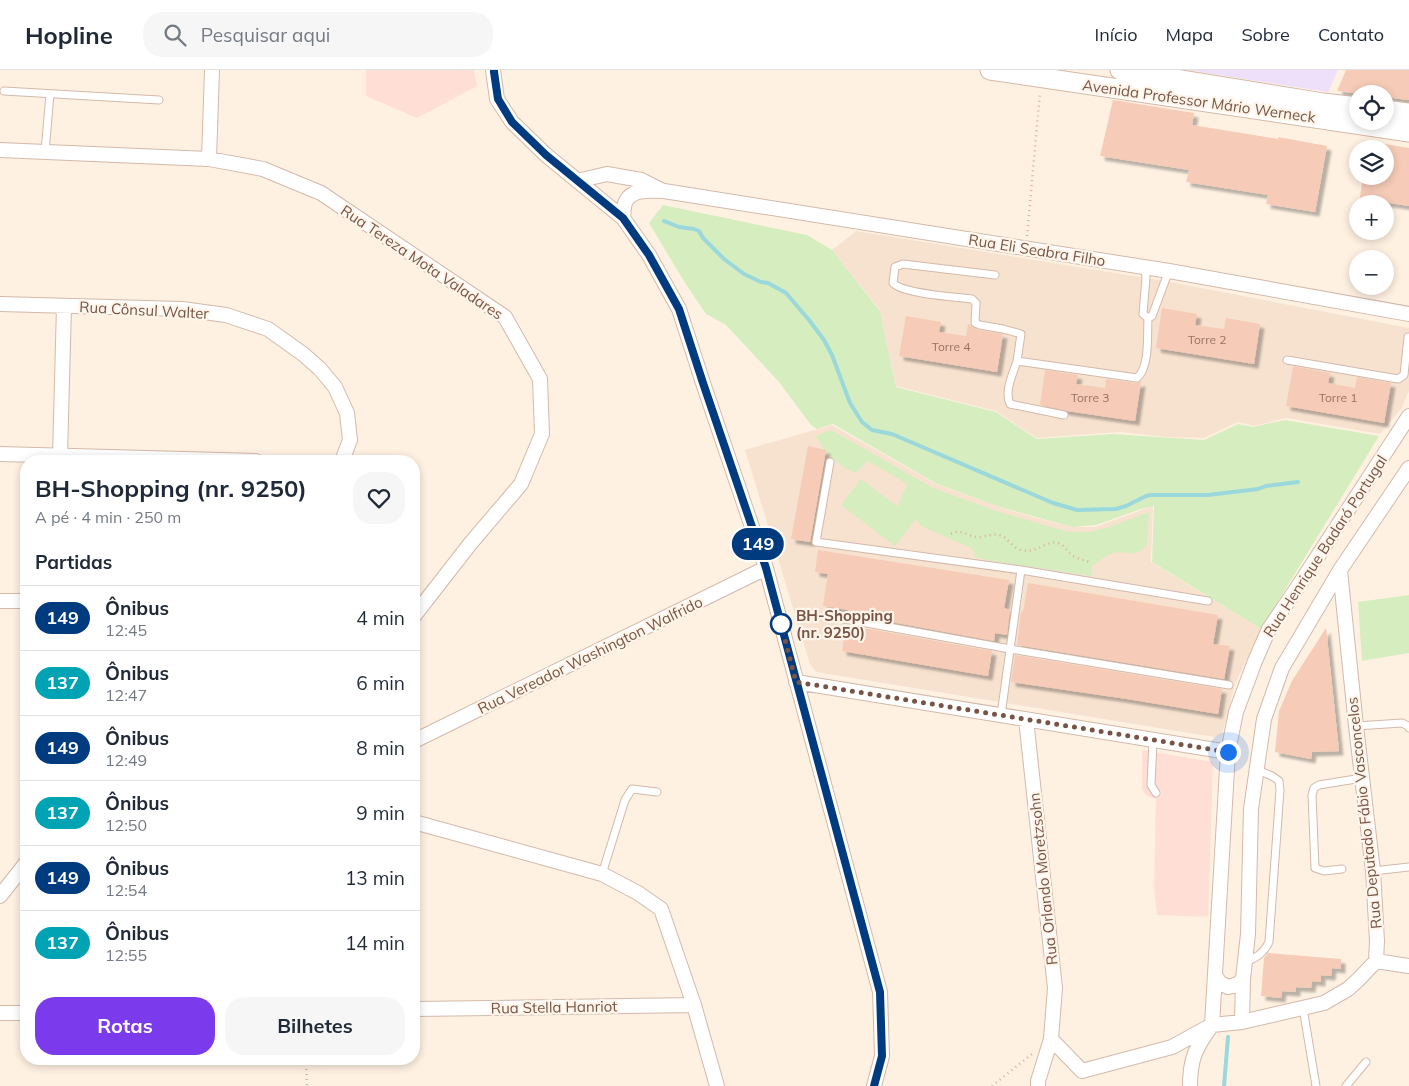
<!DOCTYPE html>
<html lang="pt">
<meta charset="utf-8">
<style>
:root{--surface:#fff;--page:#f6f6f7;--text:#1f2937;--muted:#747a83;--line:#e0e1e3;--accent:#7c3aed}
body{margin:0;font-family:Mulish,sans-serif;background:var(--page);color:var(--text);height:100vh;display:flex;flex-direction:column;font-size:19px;white-space:nowrap}
*{box-sizing:border-box;margin:0}
p{font-size:16px;color:var(--muted)}
.icon{flex:none;width:28px;height:28px;fill:none;stroke:currentColor;stroke-width:2;stroke-linecap:round;stroke-linejoin:round}
.map{position:relative;flex:1;overflow:hidden}
.panel{position:absolute;left:20px;top:385px;width:400px;height:610px;display:flex;flex-direction:column;background:var(--surface);border-radius:20px;box-shadow:0 2px 8px #0003}
.panel>*{flex:none}
.badge{padding:0 10px;border-radius:16px;font-size:18px;line-height:32px}
.controls{position:absolute;left:1349px;top:15px;display:grid;gap:10px}
.controls a{display:grid;place-items:center;width:45px;height:45px;border-radius:50%;background:var(--surface);box-shadow:0 2px 8px #0003;font-size:25px}
.you{position:absolute;width:25px;height:25px;margin:-12px;border:4px solid #fff;border-radius:50%;background:#1a73e8;box-shadow:0 0 0 8px #1a73e833}
.map>.badge{position:absolute;translate:-50% -50%;box-shadow:0 0 0 2px #fff}
h2{padding:0 15px;font-size:19px;line-height:45px}
.round{display:grid;place-items:center;flex:none;width:52px;height:52px;border-radius:20px;background:var(--page)}
.summary{display:flex;align-items:center;justify-content:space-between;height:85px;padding:0 15px}
h1{font-size:24px;font-weight:700;line-height:38px}
.action{display:flex;gap:10px;margin-top:auto;padding:10px 15px}
.action a{flex:1;height:58px;border-radius:20px;background:var(--accent);color:#fff;font-size:20px;font-weight:700;line-height:58px;text-align:center}
.action a+a{background:var(--page);color:var(--text)}
ul{padding:0;list-style:none}
li{display:flex;align-items:center;gap:15px;height:65px;padding:0 15px;border-top:1px solid var(--line)}
li div{flex:1}
li b{display:block;font-size:19px}
li em{font-style:normal}
li .badge{min-width:55px;font-weight:700;text-align:center}
header{display:flex;align-items:center;gap:30px;box-sizing:border-box;height:70px;padding:0 25px;background:var(--surface);border-bottom:1px solid var(--line)}
header strong{font-size:24px}
nav{display:flex;gap:28px;margin-inline-start:auto;font-size:18px}
.search{width:350px;height:45px;background:var(--page);display:flex;align-items:center;gap:12px;box-sizing:border-box;padding:0 18px;border-radius:20px;color:var(--muted);font-size:19px}
.map>svg:first-child{display:block}
.residential{fill:#f7e2d0}
.commercial{fill:#ffded5}
.education{fill:#eedffb}
.green{fill:#d6edbf}
.lines{fill:none;stroke-linecap:round;stroke-linejoin:round}
.stream{stroke:#9ad8dc;stroke-width:4}
.building{fill:#f6cbb7;filter:url(#shadow)}
.service-casing{stroke:#d3b9aa;stroke-width:9}
.minor-casing{stroke:#d3b9aa;stroke-width:16}
.secondary-casing{stroke:#d6b8a7;stroke-width:21}
.path{stroke:#dbae9a;stroke-width:2.5;stroke-dasharray:1 4;stroke-linecap:butt}
.service{stroke:#fff;stroke-width:7}
.minor{stroke:#fff;stroke-width:14}
.secondary{stroke:#fff;stroke-width:19}
.line-casing{stroke:#fff;stroke-width:11}
.line{stroke:#003b80;stroke-width:8}
.walk{stroke:#785446;stroke-width:5;stroke-dasharray:0 9}
.stop-dot{fill:#fff;stroke:#003b80;stroke-width:2.5}
.labels{text-anchor:middle;dominant-baseline:central;stroke-width:4.5;stroke-linejoin:round;paint-order:stroke}
.number-label{font-size:12px;fill:#987262}
.street-label{font-size:15px;fill:#785446;stroke:#fff5ea}
.stop-label{font-size:15px;font-weight:bold;fill:#785446;stroke:#fff5ea;text-anchor:start}
</style>
<header>
<strong>Hopline</strong>
<div class="search"><svg class="icon" aria-label="search" viewBox="0 0 24 24"><circle cx="10" cy="10" r="6"/><path d="M15 15l6 6"/></svg>Pesquisar aqui</div>
<nav><a>Início</a><a>Mapa</a><a>Sobre</a><a>Contato</a></nav>
</header>
<div class="map">
<svg width="1409" height="1016" viewBox="0 0 1409 1016">
<defs>
<filter id="shadow"><feDropShadow dx="4.5" dy="4.5" stdDeviation="1" flood-color="#0004"/></filter>
</defs>
<rect width="100%" height="100%" fill="#fef1e2"/>
<path class="residential" d="M856,161L1165,211L1409,258V321L1401,339L1380,364L1286,348L1254,356L1238,352L1204,368L1166,367L1120,362L1037,368L996,341L896,316L880,240L832,180Z
M832,355L938,415L1008,440L1052,452L1072,457H1095L1153,436L1151,492L1261,559L1235,614L1222,664L1214,667L816,602L810,594L745,380Z"/>
<path class="commercial" d="M366,0H474L477,16L417,48L366,26Z
M1142,680L1213,692L1208,847L1157,845L1154,818L1156,729L1149,727L1145,724L1142,718Z"/>
<path class="education" d="M1188,0H1338L1328,22Z"/>
<path class="green" d="M663,135L807,165L832,180L880,241L896,317L996,342L1037,369L1113,364L1204,370L1238,354L1253,357L1285,350L1379,366L1261,559L1152,492L1154,436L1141,439L1096,455L1072,457L1000,437L937,414L833,354L817,359L811,355L779,312L726,255L706,244L685,213L649,153Z
M831,360L933,418L993,440L1069,462H1090L1109,457L1149,442L1147,475C1131,491 1130,479 1113,483C1106,485 1098,492 1092,496V506L992,491L974,487L975,483L971,478L923,457L915,450L895,476L841,435L861,409L898,437C899,426 905,424 907,414L868,391L855,403C836,394 826,384 816,366Z
M1409,525V583L1362,591L1358,532Z"/>
<g class="lines">
<path class="stream" d="M664,151L679,157L694,159L699,161L703,168L724,189L744,204L761,212L768,213L786,223L809,250L824,270L832,285L850,333L862,352L872,360L892,364L1053,433L1077,440L1116,439L1126,436L1146,426L1151,425H1208L1258,419L1266,416L1298,412
M1224,1016L1228,967"/>
</g>
<path class="building" d="M1346,0H1409V30L1385,27V24H1361L1337,21Z
M1113,30L1194,43L1192,55L1278,69V67L1327,76L1315,142L1266,134L1268,125L1186,112L1189,100L1100,86Z
M1385,74L1409,78V136L1390,133L1359,134L1363,106H1385Z
M1162,238L1197,244L1195,255L1224,259L1226,248L1260,254L1254,294L1156,278Z
M906,246L941,252L939,262L966,266L968,254L978,260L1003,264L997,302L899,286Z
M1293,296L1330,303L1328,313L1355,318L1357,307L1391,313L1384,353L1286,336Z
M1045,300L1078,305L1076,314L1105,318L1106,309L1136,313L1141,312L1135,351L1067,341L1040,335Z
M808,376L826,380L810,472L791,469Z
M818,480L1009,510L1004,538L1010,540L1007,565L995,563L994,571L848,544V540L823,536L828,504L815,502Z
M1028,513L1218,545L1213,574L1230,576L1224,609L1017,575L1021,541L1023,542Z
M846,555L992,581L988,606L842,581Z
M1326,558L1339,681L1312,682L1311,689L1275,682L1279,641L1292,611Z
M1015,585L1222,619L1218,644L1127,629L1011,612Z
M1268,883L1341,889V899L1332,898L1331,906L1321,905V912L1312,911L1311,918L1296,917V922L1282,921L1281,928L1261,926L1264,888Z"/>
<g class="lines">
<g class="service-casing">
<path id="service" d="M4,21L159,30
M45,82L50,24
M1144,197L1146,207L1143,244L1148,248L1152,246L1165,211L1169,201
M995,205L903,194L895,197L893,213C903,224 956,227 972,229L976,233L975,253L980,255L1003,259L1021,264L1017,291
M1287,290L1398,309L1404,305L1408,267
M1064,345L1010,334C1004,321 1013,304 1017,291L1137,308C1150,297 1147,265 1148,248
M830,392L816,472L1021,500L1208,531
M828,546L1010,579L1229,615
M1001,645L1021,500
M1356,656L1402,653L1408,656L1409,658
M1153,670L1151,715L1156,723
M1342,799L1324,801L1315,798L1312,725L1314,718L1319,715L1362,708
M1373,801L1409,797
M602,804L625,730L632,719L657,722
M1245,892C1256,888 1264,883 1269,872L1280,720L1279,711L1272,706L1257,700
M1303,938L1316,1016
M1346,1016L1366,992"/>
</g>
<g class="minor-casing">
<path id="minor" d="M493,0L497,29L512,52L546,85L623,148L649,185L679,239L703,313L766,498L880,922L882,986L874,1016
M0,80L209,89L263,99L321,123L505,247L540,309L542,364L521,414L470,474L414,546
M209,89L212,0
M577,111L607,104L641,110L661,120
M623,148C624,143 623,136 626,131C633,118 651,121 664,121L1169,201L1409,244
M0,234L182,239L226,245L268,259L303,284L320,299L335,317L347,343L350,370L342,391
M0,384L256,391
M60,386L64,236
M0,531H26
M796,612L1228,682
M1026,649L1055,918L1051,969L1038,1011V1016
M414,671L766,498
M414,752L602,804L638,823L661,839L694,935L717,1016
M0,826L26,793
M1376,891L1409,896
M1216,907L1220,913L1228,917L1238,914L1243,909
M414,939L694,935
M0,943H26
M1242,952L1243,909L1248,864L1251,739L1264,649L1282,598L1340,500L1409,398
M1051,969L1082,1001L1172,977L1212,955L1242,952L1324,933L1348,919L1359,909L1376,891L1377,871L1373,801L1356,656L1340,500
M1190,1016C1190,988 1196,977 1212,955L1228,682L1236,642L1255,591L1269,559L1299,515L1409,346"/>
</g>
<g class="secondary-casing">
<path id="secondary" d="M990,0L1409,62
M1120,0L1323,33L1358,37
M1385,40L1409,43"/>
</g>
<path class="path" d="M1027,166L1040,22
M951,464C961,458 967,466 976,467C984,468 991,463 999,465C1008,467 1011,477 1021,480C1038,484 1045,470 1058,473C1065,475 1066,481 1072,485C1077,489 1084,490 1090,492
M306,989L307,1016
M992,1016L1032,984"/>
<use href="#service" class="service"/>
<use href="#minor" class="minor"/>
<use href="#secondary" class="secondary"/>
</g>
<g class="lines">
<g class="line-casing">
<path id="line" d="M494,0V2L498,29L512,52L546,85L623,148L649,185L679,239L703,313L766,498L880,922L882,986L874,1016"/>
</g>
<use href="#line" class="line"/>
<path class="walk" d="M781,554L796,612L1228,682"/>
</g>
<circle class="stop-dot" cx="781" cy="554" r="10"/>
<g class="labels">
<g class="number-label">
<text x="1207" y="269">Torre 2</text>
<text x="951" y="276">Torre 4</text>
<text x="1090" y="327">Torre 3</text>
<text x="1338" y="327">Torre 1</text>
</g>
<g class="street-label">
<text transform="translate(1199 31) rotate(8)">Avenida Professor Mário Werneck</text>
<text transform="translate(1037 180) rotate(9)">Rua Eli Seabra Filho</text>
<text transform="translate(422 192) rotate(34)">Rua Tereza Mota Valadares</text>
<text transform="translate(144 240) rotate(3)">Rua Cônsul Walter</text>
<text transform="translate(1325 476) rotate(-57)">Rua Henrique Badaró Portugal</text>
<text transform="translate(590 585) rotate(-26)">Rua Vereador Washington Walfrido</text>
<text transform="translate(1364 743) rotate(-96)">Rua Deputado Fábio Vasconcelos</text>
<text transform="translate(1043 809) rotate(-96)">Rua Orlando Moretzsohn</text>
<text transform="translate(554 937) rotate(-1)">Rua Stella Hanriot</text>
</g>
<g class="stop-label">
<text x="796" y="545">BH-Shopping<tspan x="796" dy="17">(nr. 9250)</tspan></text>
</g>
</g>
</svg>
<div class="controls">
<a><svg class="icon" aria-label="locate" viewBox="0 0 24 24"><circle cx="12" cy="12" r="6"/><path d="M12 2v4M12 18v4M2 12h4M18 12h4"/></svg></a>
<a><svg class="icon" aria-label="layers" viewBox="0 0 24 24"><path d="M12 4l9 5-9 5-9-5zM3 14l9 5 9-5"/></svg></a>
<a>+</a>
<a>−</a>
</div>
<div class="you" style="left:1228px;top:682px"></div>
<b class="badge" style="left:758px;top:474px;background:#003b80;color:#fff">149</b>
<section class="panel">
<div class="summary"><div><h1>BH-Shopping (nr. 9250)</h1><p>A pé · 4 min · 250 m</p></div><a class="round"><svg class="icon" aria-label="heart" viewBox="0 0 24 24"><path d="M12 20l-8-8c-3-5 5-10 8-4 3-6 11-1 8 4z"/></svg></a></div>
<h2>Partidas</h2>
<ul>
<li><span class="badge" style="background:#003b80;color:#fff">149</span><div><b>Ônibus</b><p>12:45</p></div><em>4 min</em></li>
<li><span class="badge" style="background:#00a3b4;color:#fff">137</span><div><b>Ônibus</b><p>12:47</p></div><em>6 min</em></li>
<li><span class="badge" style="background:#003b80;color:#fff">149</span><div><b>Ônibus</b><p>12:49</p></div><em>8 min</em></li>
<li><span class="badge" style="background:#00a3b4;color:#fff">137</span><div><b>Ônibus</b><p>12:50</p></div><em>9 min</em></li>
<li><span class="badge" style="background:#003b80;color:#fff">149</span><div><b>Ônibus</b><p>12:54</p></div><em>13 min</em></li>
<li><span class="badge" style="background:#00a3b4;color:#fff">137</span><div><b>Ônibus</b><p>12:55</p></div><em>14 min</em></li>
</ul>
<div class="action"><a>Rotas</a><a>Bilhetes</a></div>
</section>
</div>
